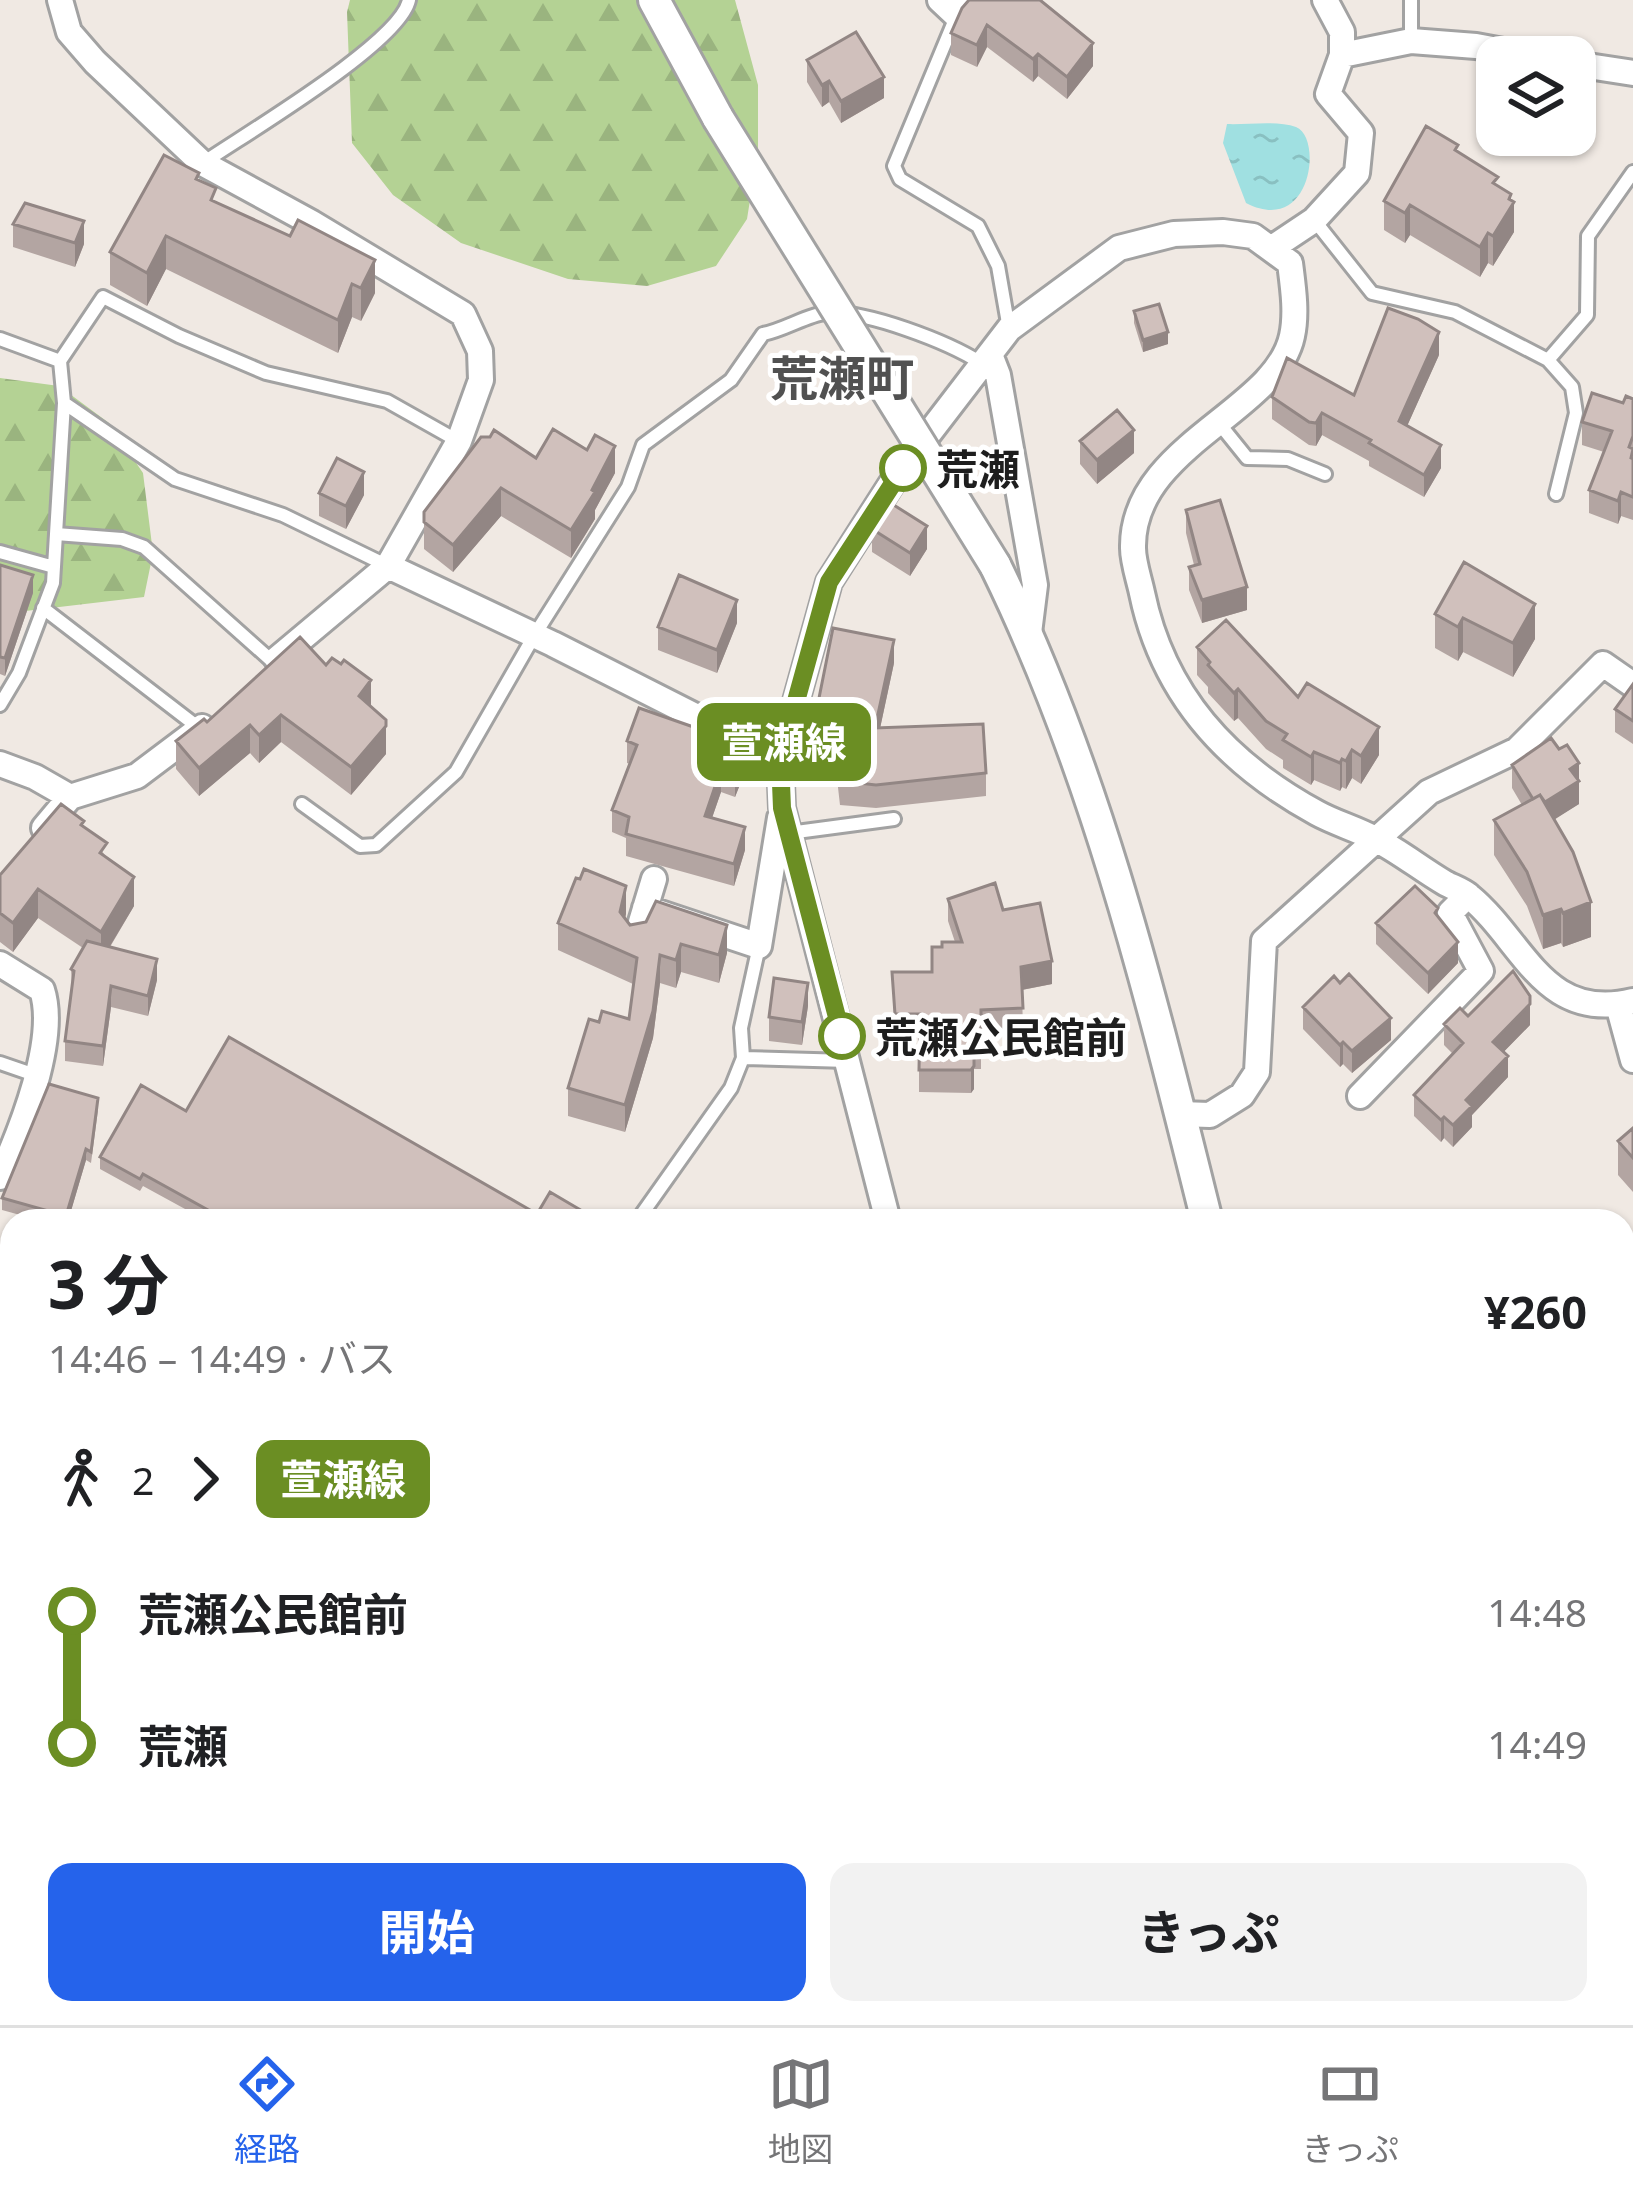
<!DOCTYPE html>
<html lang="ja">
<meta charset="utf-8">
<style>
:root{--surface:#fff;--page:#f2f2f2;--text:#202124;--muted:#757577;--line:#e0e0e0;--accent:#2563eb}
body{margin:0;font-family:"Noto Sans","Noto Sans JP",sans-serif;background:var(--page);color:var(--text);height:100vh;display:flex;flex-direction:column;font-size:45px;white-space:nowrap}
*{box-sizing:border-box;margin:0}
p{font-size:39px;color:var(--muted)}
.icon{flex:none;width:66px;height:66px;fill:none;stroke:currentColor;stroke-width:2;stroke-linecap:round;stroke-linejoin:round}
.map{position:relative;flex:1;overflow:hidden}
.side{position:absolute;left:0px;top:1209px;width:1635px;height:816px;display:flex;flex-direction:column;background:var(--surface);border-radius:36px 36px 0 0;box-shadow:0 3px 9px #0004}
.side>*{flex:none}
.badge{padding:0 24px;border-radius:18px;font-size:42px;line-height:78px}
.fabs{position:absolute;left:1476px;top:36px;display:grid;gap:24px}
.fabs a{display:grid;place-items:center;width:120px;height:120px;border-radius:24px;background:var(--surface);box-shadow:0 3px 9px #0004;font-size:60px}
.map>.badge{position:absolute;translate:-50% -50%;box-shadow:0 0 0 6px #fff}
.legs{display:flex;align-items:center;gap:18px;height:132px;padding:0 48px;font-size:39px}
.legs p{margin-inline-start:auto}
.overview{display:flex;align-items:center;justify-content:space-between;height:204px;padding:0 48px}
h1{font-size:66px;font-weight:700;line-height:90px}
.cta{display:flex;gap:24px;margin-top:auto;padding:24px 48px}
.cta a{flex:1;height:138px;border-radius:24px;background:var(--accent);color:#fff;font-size:48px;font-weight:700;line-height:138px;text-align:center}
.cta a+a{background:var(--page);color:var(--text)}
ul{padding:0 48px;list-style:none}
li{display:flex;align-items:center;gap:42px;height:132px;font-size:45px}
li i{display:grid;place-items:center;width:18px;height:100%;margin:0 15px;background:currentColor}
li i::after{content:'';width:30px;height:30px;margin:-15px;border:9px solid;border-radius:50%;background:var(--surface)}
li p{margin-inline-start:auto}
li:first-child i{background:linear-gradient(#0000 50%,currentColor 0)}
li:last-child i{background:linear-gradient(currentColor 50%,#0000 0)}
.menu{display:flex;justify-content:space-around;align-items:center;height:168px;border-top:3px solid var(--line);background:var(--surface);font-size:33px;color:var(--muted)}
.menu a{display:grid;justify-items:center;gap:6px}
.menu .selected{color:var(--accent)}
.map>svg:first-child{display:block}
.forest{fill:url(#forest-firs)}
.water{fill:url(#water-ripples)}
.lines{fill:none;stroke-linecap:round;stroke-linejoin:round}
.service-casing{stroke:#a2a2a2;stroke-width:18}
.minor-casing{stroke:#a2a2a2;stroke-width:30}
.tertiary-casing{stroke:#a2a2a2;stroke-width:36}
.service{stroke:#fff;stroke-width:12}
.minor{stroke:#fff;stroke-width:24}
.tertiary{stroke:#fff;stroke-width:30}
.tertiary-bridge-casing{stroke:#a2a2a2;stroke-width:36;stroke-linecap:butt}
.tertiary-bridge{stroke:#fff;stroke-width:30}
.wall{fill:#b3a5a2}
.shaded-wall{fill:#928684}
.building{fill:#d0c0bc;stroke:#928684;stroke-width:3}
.line-1-casing{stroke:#fff;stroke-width:27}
.line-1{stroke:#6b8e23;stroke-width:18}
.stop-1-dot{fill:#fff;stroke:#6b8e23;stroke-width:6}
.labels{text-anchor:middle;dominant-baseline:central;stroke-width:10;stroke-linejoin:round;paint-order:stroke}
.stop-label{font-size:42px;font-weight:bold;fill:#1e1e1e;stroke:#fff;text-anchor:start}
.quarter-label{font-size:48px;font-weight:bold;fill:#515151;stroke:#fff}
</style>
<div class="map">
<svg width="1633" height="2025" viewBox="0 0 1633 2025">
<defs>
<pattern id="forest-firs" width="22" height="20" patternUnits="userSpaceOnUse" patternTransform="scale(3)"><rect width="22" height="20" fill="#b4d294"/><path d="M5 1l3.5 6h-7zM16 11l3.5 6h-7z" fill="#9ab47f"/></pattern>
<pattern id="water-ripples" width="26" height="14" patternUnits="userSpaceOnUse" patternTransform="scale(3)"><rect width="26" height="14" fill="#a0e0e1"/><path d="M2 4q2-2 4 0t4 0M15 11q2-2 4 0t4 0" fill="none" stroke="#89c0c1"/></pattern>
</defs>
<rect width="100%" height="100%" fill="#f0e9e3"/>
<path class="forest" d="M350,0H735L758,85V150L747,219L716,266L647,286L568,279L461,243L393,195L352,143L347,12Z
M0,378L59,386L109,423L143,473L153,553L144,597L0,614Z
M1623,1841L1633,1843V2025H1601L1585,2013H1623Z"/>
<path class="water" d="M1227,124C1246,125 1277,120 1296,127C1323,137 1312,237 1246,203L1223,143Z"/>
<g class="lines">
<g class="service-casing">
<path id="service" d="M963,0L894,166L900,179L978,226L998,266L1009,329
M1411,41V0
M203,163C245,134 400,43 409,0
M1315,221L1372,293L1455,312L1548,360L1587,315L1588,236L1633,172
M0,339L60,361
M1548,360L1572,387L1576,413L1556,494
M1218,422L1247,458L1288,459L1325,474
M56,534L122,539L144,547L273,662
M0,552L54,567
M388,566L283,515L175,479L64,403L60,361L103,297L179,336L266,373L387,401L458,441
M43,608L199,728
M0,705L19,673L53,583L64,403
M302,804L360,846L376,845L456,772L534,636L628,487L643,445L731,380L763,334C784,330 809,314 826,313C866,310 948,342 981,363
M789,833L894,819
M743,1058L848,1061
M0,1063L35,1075
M637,1221L731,1088L743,1058L741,1028L759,946
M0,1895L12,1903
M908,2013L909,2025
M1481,2013L1503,2025
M1128,2025L1133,2013"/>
</g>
<g class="minor-casing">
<path id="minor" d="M60,0L69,32L95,62L202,163L312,223L463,314L480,351L481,380L459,441L388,566L277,659
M940,0L956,15
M1325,0L1342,32V55
M1575,64L1633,73
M1272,248L1314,220L1357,173L1361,133L1328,94L1342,55L1411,41L1476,46L1535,57
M991,357L998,375L1035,585L1029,633
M388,566L553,644L780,759
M0,764L35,777L70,797
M44,828L70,797L137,776L202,727
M645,908L759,946L780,818
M641,922L654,879
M0,964L42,990C58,1039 21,1131 0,1177
M1618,1005L1633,1060
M1360,1096L1481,971L1450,913L1468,895
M1180,1114L1210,1115L1242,1095L1257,1072L1264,941L1429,792L1517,750L1603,664L1633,685
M888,1221L782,808L780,759L829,582L897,475L1009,329L1119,248L1174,234L1223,232L1253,236L1290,263C1293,287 1297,313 1292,336C1276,412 1131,446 1133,548C1133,562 1139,579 1142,593C1163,695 1227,764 1317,813C1335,823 1357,829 1375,839C1399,851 1421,869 1445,883C1452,887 1462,890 1469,896C1524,941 1543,1023 1633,1001
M0,1613L12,1621
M1623,1628L1633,1611
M129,2013L141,2025
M829,2013L848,2025"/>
</g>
<g class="tertiary-casing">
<path id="tertiary" d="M654,0L718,118
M995,565C1097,773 1151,997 1207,1221
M1409,2013L1417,2025"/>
</g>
<use href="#service" class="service"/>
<use href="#minor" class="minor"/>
<use href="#tertiary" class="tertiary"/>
<g class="tertiary-bridge-casing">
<path id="tertiary-bridge" d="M718,118L995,565"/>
</g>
<use href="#tertiary-bridge" class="tertiary-bridge"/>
</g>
<path class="wall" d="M969,0L1093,66L1067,99L1038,76L1033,82L987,47L977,67L951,55V33Z
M807,60L884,98L841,123L829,102L822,107L807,82Z
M1458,152L1498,186L1511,200L1514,232L1493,266L1488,263L1480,277L1410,235L1405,243L1384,230V201Z
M199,181L216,203L375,293L361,321L352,317L338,353L166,269L147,306L110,285V252Z
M13,224L84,244L75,267L13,247Z
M1134,311L1168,344L1143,352L1134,323Z
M1439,355L1407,426L1441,468L1424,497L1369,466V461L1322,435L1316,446L1309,445L1272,419V397L1354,395Z
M1633,399V520L1621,516L1618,524L1589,513V490L1604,452L1582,445V422Z
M1080,441L1134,453L1097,484L1080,464Z
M536,458L615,473L595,510V519L571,558L501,516L453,572L424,549V512Z
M319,493L364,495L346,529L319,516Z
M1186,510L1247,610L1202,623L1189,590V567L1194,565L1186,533Z
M872,529L927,549L910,576L872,552Z
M1464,562L1535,639L1513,677L1463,652L1458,661L1435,648V614Z
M0,565L33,593L5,676L0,674Z
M737,623L717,673L658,650V627Z
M1197,647L1298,697L1379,755L1361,784L1352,778L1346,789L1342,787L1340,791L1314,780L1311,785L1283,768V760L1266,749L1238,718L1234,721L1208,693V687L1197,675Z
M894,663L880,728L986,773V796L876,808L840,805L835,761L812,756V733Z
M326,665L371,706L386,754L351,795L281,742L259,763L250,753L199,796L176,769V741L207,722Z
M1633,684V744L1615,732V709Z
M627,741L749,762L735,797L721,792L712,818L745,850L734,886L626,856V838L612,832V810L630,764L627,763Z
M1512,765L1579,804L1554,819L1591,937L1563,947L1561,943L1543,949L1527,906L1494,855V820L1522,805L1512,788Z
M84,827L107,858L134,906L110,947L157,980L148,1016L111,1007L103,1066L65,1061V1041L72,990L71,969L83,948L38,918L13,952L0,942V875Z
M948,899L1003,910L1052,984L1022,990L1023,1031L981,1033V1069H974V1089L971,1093L919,1092V1037H895L892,972H932L942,947L955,942L948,921Z
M626,914L625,918L630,925L727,953L719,983L681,972L676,988L660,983L653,1038L625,1132L568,1116V1088L599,1022L629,1019L633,984L558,950V923Z
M1438,917L1458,963L1428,994L1376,944V923Z
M1340,983L1391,1040L1352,1073L1343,1064L1340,1067L1303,1029V1007Z
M808,1006L802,1045L769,1041V1017Z
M1468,1016L1530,1025L1503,1052L1508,1077L1472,1115V1127L1453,1147L1444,1138L1441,1142L1414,1116V1095L1453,1054L1444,1045V1024Z
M98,1110L91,1163L86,1160L68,1221H42L2,1210V1198Z
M186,1111L537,1214L584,1221H207L143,1186L140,1191L100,1169V1157Z
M1633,1128V1192L1618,1175V1141Z
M0,1316L1,1402L8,1455L12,1459V1585L0,1577Z
M1623,1408L1633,1420L1629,1576L1623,1570Z
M0,1652L12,1662V1816L0,1805Z
M1630,1686L1625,1869L1623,1868V1710Z"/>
<path class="shaded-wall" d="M987,25V47L977,67V45Z
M1093,43V66L1067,99V77Z
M1038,54V76L1033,82V59Z
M884,77V98L841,123V101Z
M829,81V102L822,107V85Z
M1511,194V207L1514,202V232L1493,266V236Z
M1410,205V235L1405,243V213Z
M84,221V244L75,267V243Z
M1488,233V263L1480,277V247Z
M166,236V269L147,306V273Z
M375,260V293L361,321V288Z
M352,284V317L338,353V320Z
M1168,332V344L1143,352V340Z
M1439,332V355L1399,444V421Z
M1322,413V435L1316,446V423Z
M1134,430V453L1097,484V460Z
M1441,445V468L1424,497V475Z
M615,446V473L595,510V519L571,558V530Z
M364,472V495L346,529V506Z
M501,488V516L453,572V545Z
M1621,492V516L1618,524V501Z
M927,526V549L910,576V553Z
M33,575V593L5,676V658Z
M1247,587V610L1202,623V600Z
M737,600V623L717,673V650Z
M1535,604V639L1513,677V643Z
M1463,618V652L1458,661V627Z
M894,640V663L875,752V728Z
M371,680V708L359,696Z
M1238,689V718L1234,721V693Z
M281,715V742L259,763V735Z
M386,720V754L351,795V767Z
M250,725V753L199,796V768Z
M1379,727V755L1361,784V756Z
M749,740V762L735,797V775Z
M1352,750V778L1346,789V761Z
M1314,752V780L1311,785V757Z
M1342,759V787L1340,791V763Z
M1579,763V804L1538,830V806L1570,769Z
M721,769V792L705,838V816Z
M745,827V850L734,886V864Z
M134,877V906L101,961V932Z
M626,886V914L620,939V912Z
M38,889V918L13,952V923Z
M1591,902V937L1563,947V913Z
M1561,909V943L1543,949V915Z
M727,925V953L719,983V955Z
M1458,942V963L1428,994V973Z
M681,944V972L676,988V960Z
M660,955V983L653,1038L625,1132V1105Z
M157,959V980L148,1016V996Z
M1052,961V984L1021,990V967Z
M808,983V1006L802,1045V1022Z
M111,986V1007L103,1066V1046Z
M1530,1004V1025L1493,1063V1042Z
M1391,1018V1040L1352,1073V1051Z
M1343,1042V1064L1340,1067V1045Z
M1508,1056V1077L1472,1115V1127L1453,1147V1125L1466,1100Z
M974,1066V1089L971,1093V1070Z
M1444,1117V1138L1441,1142V1120Z
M86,1149V1160L68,1221H66Z
M12,1360V1388L0,1403V1375Z
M12,1421V1448L8,1454V1465L0,1475V1447L2,1433Z
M1633,1538V1572L1629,1576V1541Z
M1633,1820V1852L1625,1869V1837Z
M993,2013H997L996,2025H989Z"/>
<path class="building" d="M969,0H1040L1093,43L1067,77L1038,54L1033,59L987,25L977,45L951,33L962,8Z
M856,32L884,77L841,101L829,81L822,85L807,60Z
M1426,126L1458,145L1455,150L1498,177L1493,183L1511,194L1509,199L1514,202L1493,236L1488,233L1480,247L1410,205L1405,213L1384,201Z
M164,155L199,173L196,179L216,188L211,200L290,236L298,220L375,260L361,288L352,284L338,320L166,236L147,273L110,252Z
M25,203L84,221L75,243L13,224Z
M1159,304L1168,332L1143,340L1134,311Z
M1388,308L1418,319L1439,332L1399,421L1441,445L1424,475L1369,443L1371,440L1322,413L1316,423L1309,422L1272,397L1287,358L1354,395Z
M1592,393L1623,403L1626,396L1633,399V436L1629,447L1633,449L1631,458L1633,459V497L1621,492L1618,501L1589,490L1612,431L1582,422Z
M1117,410L1134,430L1097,460L1080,441Z
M553,429L587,450L595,435L615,446L592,490L595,492L571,530L501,488L453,545L424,522V512L481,437H490L494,430L536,458Z
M337,458L364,472L346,506L319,493Z
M1220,500L1247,587L1202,600L1189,567L1200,564L1186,510Z
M889,502L927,526L910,553L872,529Z
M1464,562L1535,604L1513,643L1463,618L1458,627L1435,614Z
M0,565L33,575L5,658L0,657Z
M679,575L737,600L717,650L658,627Z
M1226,620L1298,697L1307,683L1379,727L1361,756L1352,750L1346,761L1342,759L1340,763L1314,752L1311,757L1283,740L1287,734L1266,721L1238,689L1234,693L1208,665L1210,662L1197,647Z
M833,628L894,640L875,728L983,724L986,773L876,785L840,781L835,738L812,733Z
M300,637L326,665L332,658L341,664L344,660L371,680L359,696L386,720V726L351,767L281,715L259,735L250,725L199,768L176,741L204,719L207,722Z
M1633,684V721L1615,709Z
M639,708L705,731L708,723L749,740L735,775L721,769L705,816L745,827L734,864L626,834L629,817L612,810L637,745L627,741Z
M1551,738L1559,749L1567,745L1579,763L1570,769L1579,781L1545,802L1540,795L1533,799L1512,765Z
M1540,795L1573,852L1591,902L1563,913L1561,909L1543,915L1527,872L1494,820Z
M61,804L84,821L81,825L107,843L100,853L134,877L101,932L38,889L13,923L0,913V875Z
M584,869L626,886L620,912L630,925L646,922L656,901L727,925L719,955L681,944L676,960L660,955L653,1011L625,1105L568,1088L589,1019L599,1022L602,1011L629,1019L637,958L558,923L576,878L580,879Z
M995,883L1003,910L1040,903L1052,961L1021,967L1023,1008L981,1010V1046H974V1066L971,1070H919L920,1014H895L892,972H932V947H942V942H962L948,899Z
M1415,886L1438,908L1435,913L1458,942L1428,973L1376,923Z
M87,941L157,959L148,996L111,986L103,1046L65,1041L74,971L71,969Z
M1513,971L1530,996V1004L1493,1042L1508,1056L1466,1100L1472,1106L1453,1125L1444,1117L1441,1120L1414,1095L1463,1043L1444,1024L1460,1008L1468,1016Z
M1349,974L1391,1018L1352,1051L1343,1042L1340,1045L1303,1007L1334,976L1340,983Z
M774,978L808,983L802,1022L769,1017Z
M229,1037L537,1214L550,1192L584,1212L579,1221H228L143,1174L140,1179L100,1157L141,1085L186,1111Z
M49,1084L98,1098L91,1152L86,1149L66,1216L2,1198Z
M1633,1128V1158L1618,1141Z
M0,1316L12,1329V1360L0,1375Z
M0,1401L12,1410V1421L2,1433L8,1437L0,1447Z
M1623,1408L1633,1420V1538L1629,1541L1623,1535Z
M0,1449L12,1459V1557L0,1549Z
M0,1652L12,1662V1804L0,1793Z
M1630,1686L1633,1687V1820L1625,1837H1623V1710Z
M788,2013H794L804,2025H774Z
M944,2013H993L989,2025H940Z
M1034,2013L1059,2025H1028Z"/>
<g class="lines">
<g class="line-1-casing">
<path id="line-1" d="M842,1036L782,808L780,759L829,582L903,468"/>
</g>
<use href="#line-1" class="line-1"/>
</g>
<g class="stop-1-dot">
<circle cx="903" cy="468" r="21"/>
<circle cx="842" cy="1036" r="21"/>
</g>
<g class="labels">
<g class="stop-label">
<text x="936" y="468">荒瀬</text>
<text x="875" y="1036">荒瀬公民館前</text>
</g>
<g class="quarter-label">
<text x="842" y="377">荒瀬町</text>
</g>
</g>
</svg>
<div class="fabs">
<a><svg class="icon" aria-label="layers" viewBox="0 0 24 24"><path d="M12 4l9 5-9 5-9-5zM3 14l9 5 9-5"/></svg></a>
</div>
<b class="badge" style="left:784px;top:742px;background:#6b8e23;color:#fff">萱瀬線</b>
<section class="side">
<div class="overview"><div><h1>3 分</h1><p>14:46 – 14:49 · バス</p></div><b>¥260</b></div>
<div class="legs"><svg class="icon" aria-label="walk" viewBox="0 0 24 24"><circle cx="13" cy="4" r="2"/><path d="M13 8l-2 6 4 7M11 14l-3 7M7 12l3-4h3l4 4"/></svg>2<svg class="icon" aria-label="forward" viewBox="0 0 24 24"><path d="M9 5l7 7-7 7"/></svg><b class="badge" style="background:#6b8e23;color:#fff">萱瀬線</b></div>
<ul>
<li><i style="color:#6b8e23"></i><b>荒瀬公民館前</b><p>14:48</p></li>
<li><i style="color:#6b8e23"></i><b>荒瀬</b><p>14:49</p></li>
</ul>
<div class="cta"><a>開始</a><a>きっぷ</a></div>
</section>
</div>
<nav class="menu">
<a class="selected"><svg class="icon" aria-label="directions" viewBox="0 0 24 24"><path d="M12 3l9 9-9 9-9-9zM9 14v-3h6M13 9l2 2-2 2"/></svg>経路</a>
<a><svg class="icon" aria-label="map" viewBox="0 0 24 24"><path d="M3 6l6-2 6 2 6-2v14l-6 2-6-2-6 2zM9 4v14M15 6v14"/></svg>地図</a>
<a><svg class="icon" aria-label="tickets" viewBox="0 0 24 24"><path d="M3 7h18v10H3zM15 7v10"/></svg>きっぷ</a>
</nav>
